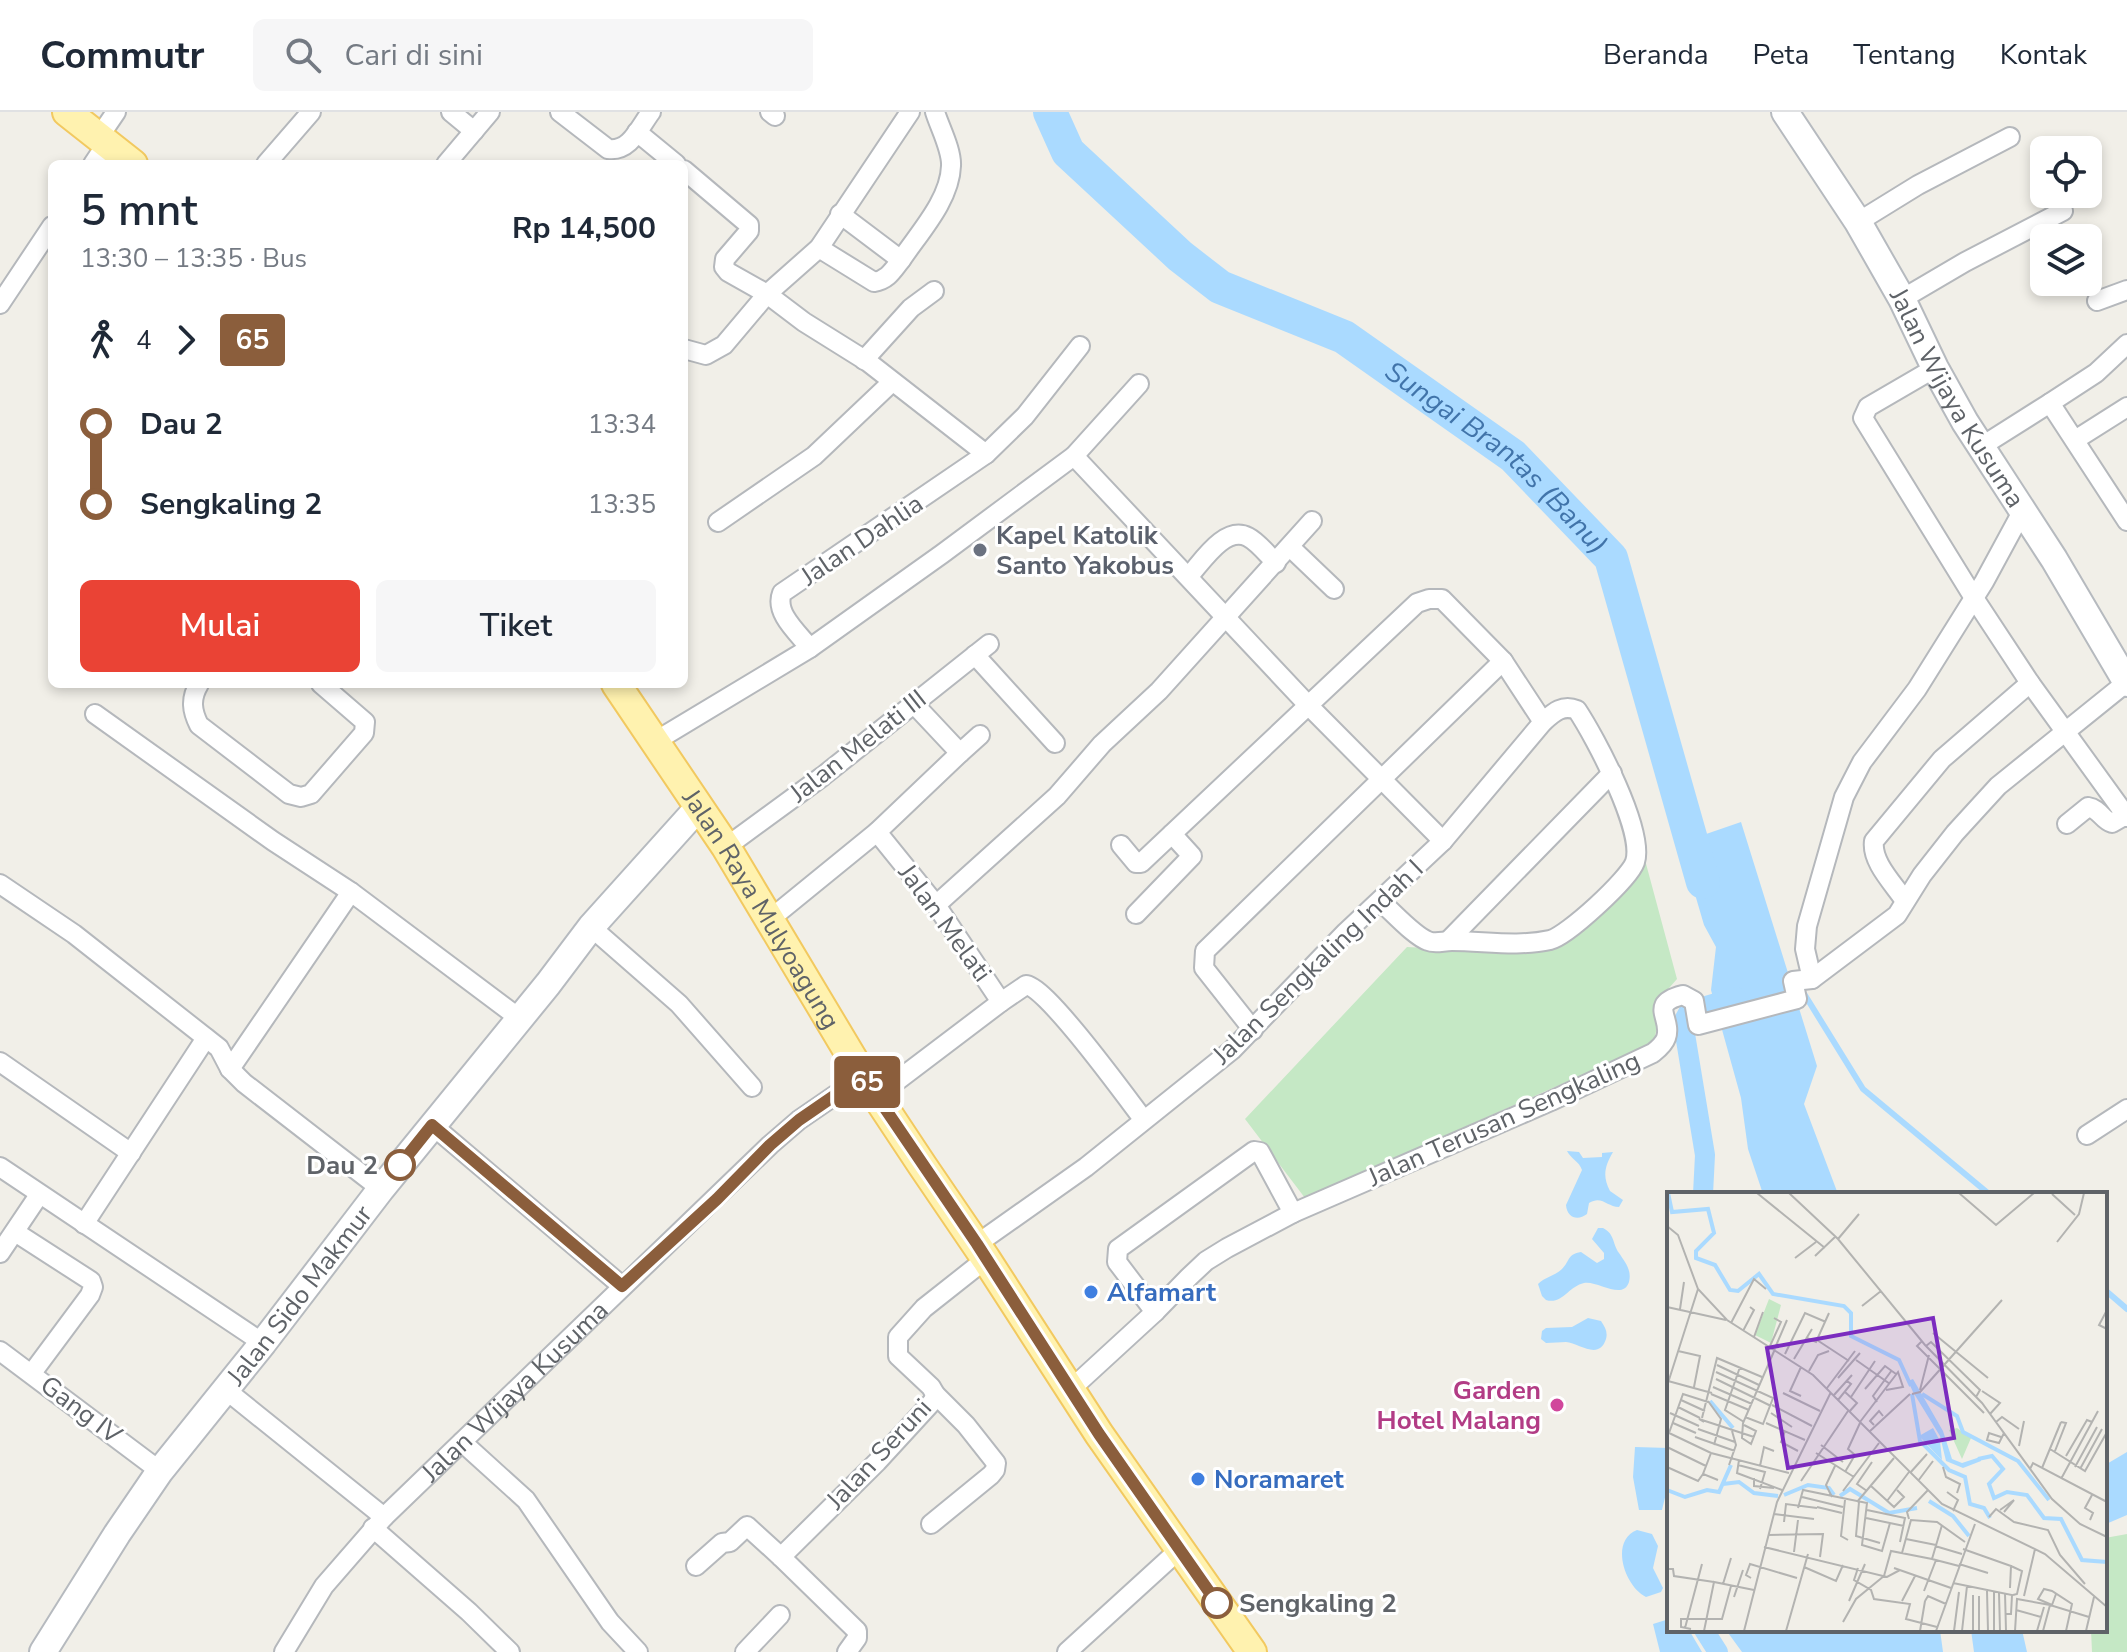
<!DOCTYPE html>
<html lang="id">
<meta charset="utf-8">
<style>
:root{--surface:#fff;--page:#f6f6f7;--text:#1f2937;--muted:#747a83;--line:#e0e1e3;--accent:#ea4335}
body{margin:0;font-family:"Nunito Sans",sans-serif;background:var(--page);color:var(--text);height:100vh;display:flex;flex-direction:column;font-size:30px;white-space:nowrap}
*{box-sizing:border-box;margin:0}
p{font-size:26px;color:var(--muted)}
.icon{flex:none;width:44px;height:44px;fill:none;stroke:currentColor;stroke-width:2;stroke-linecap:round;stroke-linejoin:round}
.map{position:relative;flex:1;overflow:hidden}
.details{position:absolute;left:48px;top:48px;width:640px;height:528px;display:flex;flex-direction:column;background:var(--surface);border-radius:12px;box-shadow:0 4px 12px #0003}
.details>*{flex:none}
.badge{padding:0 16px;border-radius:6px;font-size:28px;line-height:52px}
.tools{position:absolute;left:2030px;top:24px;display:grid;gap:16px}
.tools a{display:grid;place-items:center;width:72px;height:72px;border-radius:12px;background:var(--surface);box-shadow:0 4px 12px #0003;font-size:40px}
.map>.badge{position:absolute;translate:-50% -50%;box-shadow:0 0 0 4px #fff}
.legs{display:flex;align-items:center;gap:12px;height:88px;padding:0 32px;font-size:26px}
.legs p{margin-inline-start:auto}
.headline{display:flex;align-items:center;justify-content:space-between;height:136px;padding:0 32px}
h1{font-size:44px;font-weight:600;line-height:60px}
.primary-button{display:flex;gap:16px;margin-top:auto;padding:16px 32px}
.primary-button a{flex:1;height:92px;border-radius:12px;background:var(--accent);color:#fff;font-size:32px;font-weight:600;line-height:92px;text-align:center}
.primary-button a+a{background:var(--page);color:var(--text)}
ul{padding:0 32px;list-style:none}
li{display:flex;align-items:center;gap:28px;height:80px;font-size:30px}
li i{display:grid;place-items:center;width:12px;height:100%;margin:0 10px;background:currentColor}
li i::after{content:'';width:20px;height:20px;margin:-10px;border:6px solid;border-radius:50%;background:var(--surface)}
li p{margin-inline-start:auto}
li:first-child i{background:linear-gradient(#0000 50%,currentColor 0)}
li:last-child i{background:linear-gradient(currentColor 50%,#0000 0)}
header{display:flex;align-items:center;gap:48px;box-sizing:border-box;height:112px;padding:0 40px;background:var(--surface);border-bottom:2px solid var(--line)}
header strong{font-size:38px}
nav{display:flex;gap:44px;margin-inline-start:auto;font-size:28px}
.search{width:560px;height:72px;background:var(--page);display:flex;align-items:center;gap:20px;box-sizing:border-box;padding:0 28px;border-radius:12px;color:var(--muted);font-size:30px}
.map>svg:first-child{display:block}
.green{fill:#c5e8c5}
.water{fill:#aadaff}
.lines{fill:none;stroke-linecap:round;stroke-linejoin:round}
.stream{stroke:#aadaff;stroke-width:6}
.canal{stroke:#aadaff;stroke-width:20}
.river{stroke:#aadaff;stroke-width:34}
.street-casing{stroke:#b5b8bc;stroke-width:22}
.secondary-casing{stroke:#b6babf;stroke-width:30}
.primary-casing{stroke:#f2c960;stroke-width:32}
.street{stroke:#fff;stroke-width:18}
.secondary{stroke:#fff;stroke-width:26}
.primary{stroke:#fff2af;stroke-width:28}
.line-1-casing{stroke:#fff;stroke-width:18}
.line-1{stroke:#8b5e3c;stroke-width:12}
.worship-dot{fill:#6b7280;stroke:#fff;stroke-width:3}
.stop-1-dot{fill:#fff;stroke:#8b5e3c;stroke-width:4}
.shop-dot{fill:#3f7fe0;stroke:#fff;stroke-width:3}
.hotel-dot{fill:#d1479c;stroke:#fff;stroke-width:3}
.labels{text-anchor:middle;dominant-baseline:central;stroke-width:6;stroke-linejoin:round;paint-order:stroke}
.street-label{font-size:26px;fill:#5f6368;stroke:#fff}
.worship-label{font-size:26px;font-weight:bold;fill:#5b616d;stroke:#fff;text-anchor:start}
.stop-label{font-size:26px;font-weight:bold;fill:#5f6368;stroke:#fff;text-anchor:end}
.shop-label{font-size:26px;font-weight:bold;fill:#366cbe;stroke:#fff;text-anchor:start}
.hotel-label{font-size:26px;font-weight:bold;fill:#b23c85;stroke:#fff;text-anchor:end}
.water-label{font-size:28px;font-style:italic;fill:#4174aa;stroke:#fff}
.inset-river{fill:none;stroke:#aadaff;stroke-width:4}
.inset-road{fill:none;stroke:#b3b3b1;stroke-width:2}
.view{fill:#7b2cbf;fill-opacity:0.15;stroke:#7b2cbf;stroke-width:4}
.inset-edge{fill:none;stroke:#5f6368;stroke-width:4}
</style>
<header>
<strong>Commutr</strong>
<div class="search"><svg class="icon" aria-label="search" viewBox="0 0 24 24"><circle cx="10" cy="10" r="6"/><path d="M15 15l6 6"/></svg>Cari di sini</div>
<nav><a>Beranda</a><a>Peta</a><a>Tentang</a><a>Kontak</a></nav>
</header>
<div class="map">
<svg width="2127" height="1540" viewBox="0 0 2127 1540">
<rect width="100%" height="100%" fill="#f1efe8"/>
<path class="green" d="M1645,748L1677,867L1662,884L1654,931L1305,1086L1245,1007L1407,835L1527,841L1571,827L1620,786Z
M2127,1422V1540H2092L2091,1518H2105V1426Z"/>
<path class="water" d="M1741,710L1817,954L1804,992L1838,1082H1763L1748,1037L1741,986L1711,878L1716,835L1704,813L1680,731Z
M1567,1039L1579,1040L1583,1046L1602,1045V1041L1613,1040C1605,1054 1602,1064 1610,1079L1623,1088L1619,1095C1607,1095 1602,1083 1589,1091L1587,1102C1578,1109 1567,1106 1566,1093L1582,1058C1579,1049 1571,1047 1567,1039Z
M1598,1116H1603C1615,1122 1612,1131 1619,1141C1625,1150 1632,1158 1629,1170C1623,1189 1597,1168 1584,1171C1569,1174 1562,1193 1546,1188L1542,1184L1538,1172C1545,1165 1555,1164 1562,1157C1570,1149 1567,1142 1581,1140L1597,1151L1604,1147V1141L1592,1127Z
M1588,1206L1601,1209C1605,1215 1608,1220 1606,1227C1599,1249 1579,1231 1566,1230C1560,1230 1553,1231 1546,1231L1541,1227L1542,1219L1546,1216L1572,1215Z
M1635,1335L1669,1336L1668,1373L1662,1398H1639L1633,1365Z
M2127,1340V1403L2106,1412L2105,1353Z
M1637,1418L1652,1422L1658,1434L1653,1456L1663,1476L1661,1480L1646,1485C1625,1475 1609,1429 1637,1418Z
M1669,1507V1518H1689L1702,1540H1660L1653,1512Z
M1726,1518H1940L1943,1540H1742Z
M1971,1518H2022L2027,1540H1974Z"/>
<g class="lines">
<path class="stream" d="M1803,880L1863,977L1989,1082
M2105,1178L2127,1197"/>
<path class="canal" d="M1703,1082L1705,1043L1683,910L1689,899L1736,885
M1704,1518L1718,1540"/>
<path class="river" id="s1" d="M1050,0L1068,40L1180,144L1220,175L1344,225L1513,344L1611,446L1703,770"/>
<g class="street-casing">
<g id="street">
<path d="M451,0L474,19"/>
<path d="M560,0L608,37C630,40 639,16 651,0"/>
<path d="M770,0L775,4"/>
<path d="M637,20L676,52"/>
<path d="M99,25L116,0"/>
<path d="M93,52L107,31"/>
<path d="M266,52L311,0"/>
<path d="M446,52L490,0"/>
<path d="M684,58L749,113V119L725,147L724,155L728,160L767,182L804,210L868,250L986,342"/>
<path d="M1858,110L1918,73L2010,25"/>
<path d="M819,136L874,170C888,168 893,158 901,148L840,102"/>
<path d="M901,148C919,121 950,88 951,54C952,38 940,16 935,0"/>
<path d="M1902,187L1965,150L2063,99"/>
<path d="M2097,189L2127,178"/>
<path d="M0,192L52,114"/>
<path d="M684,237L706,243L724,233L767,182L819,136L910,0"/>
<path d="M864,248L911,196L934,179"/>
<path d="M1935,256L1868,295L1863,306L1974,486L2030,571L2127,705"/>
<path d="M2050,291L2096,261L2127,232"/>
<path d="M2075,328L2127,295"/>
<path d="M1982,334L2050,291L2127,409"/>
<path d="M1074,344L1308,593L1443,729"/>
<path d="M718,410L814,344L892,270"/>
<path d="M1290,435L1334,477"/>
<path d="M1189,464C1202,450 1225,413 1248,425C1258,430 1267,442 1276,451"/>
<path d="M810,536L942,442L1074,344L1139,272"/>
<path d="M975,543L1055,631"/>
<path d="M199,572C190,587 192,599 199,613L289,682L301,685L311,682L364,621L365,610L321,572"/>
<path d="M95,602L273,729L351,780L519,906"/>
<path d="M654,630L810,536C798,521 774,501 782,481L986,342L1025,304L1080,234"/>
<path d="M960,641L980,623"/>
<path d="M2067,712L2088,695C2100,697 2102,708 2112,711L2126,703"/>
<path d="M1121,733L1136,751H1141L1417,491L1429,487H1442L1503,549L1543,610"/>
<path d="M726,735L823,664L989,532"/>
<path d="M0,772L74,822L219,936L230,957L244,971L381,1077"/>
<path d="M1905,789C1894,772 1871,750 1874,729L1942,647L2030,571"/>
<path d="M936,793L1057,684L1102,632L1159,579L1312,409"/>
<path d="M1136,802L1192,744L1172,722"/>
<path d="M769,808L877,720L960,641L914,592"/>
<path d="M591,815L679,892L752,975"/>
<path d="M1448,829L1612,661"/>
<path d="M1812,867L1805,837L1807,814L1844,685L1862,650L1917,577L1984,470L2023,398"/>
<path d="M1001,890L1026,873C1045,873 1127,986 1143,1007"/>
<path d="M1253,918L1204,856L1205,839L1503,549"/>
<path d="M0,950L131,1041"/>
<path d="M230,957L351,780"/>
<path d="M877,984L1001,890L936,793L877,720"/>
<path d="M432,1013L622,1174"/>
<path d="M2087,1023L2127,997"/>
<path d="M0,1055L263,1231"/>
<path d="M84,1112L206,926"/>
<path d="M15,1120L91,1169L93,1175L90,1183L32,1261"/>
<path d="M977,1132L1086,1055L1232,938L1346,820L1443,729L1543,610C1553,601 1562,592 1577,598C1595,625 1645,719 1635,750C1629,767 1567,824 1550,828C1518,835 1484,829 1452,829C1443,829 1435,832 1428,829C1414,824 1393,800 1381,790"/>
<path d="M0,1141L39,1083"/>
<path d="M1155,1200L1117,1150L1118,1137L1254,1039L1260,1040L1293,1101"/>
<path d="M0,1239L160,1359"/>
<path d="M226,1278L384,1405"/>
<path d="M1070,1278L1155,1200L1189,1165L1206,1149L1227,1136L1293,1101L1551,989L1653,941C1658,937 1664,932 1666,926C1673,906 1647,892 1683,883L1694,889L1698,913L1797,887L1793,869L1812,867L1897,803L1922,763L1955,721L1998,674L2127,570"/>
<path d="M462,1330L526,1388L610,1510L638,1540"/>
<path d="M931,1412L991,1363L995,1358L996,1351L966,1313L935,1282"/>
<path d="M373,1416L469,1500L510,1540"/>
<path d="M696,1454L722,1431L730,1430L747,1414L781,1445"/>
<path id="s2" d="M284,1540L324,1474L384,1405L770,1033L799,1008L863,964"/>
<path d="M745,1540L780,1503"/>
<path d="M847,1540L857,1526V1519L781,1445L877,1350L933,1289L935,1282L931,1275L898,1244V1225L924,1196L986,1147"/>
<path d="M1067,1540L1180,1437"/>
</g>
</g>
<g class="secondary-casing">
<g id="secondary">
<path id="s3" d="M1785,0L1858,110L1902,187L1935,256L1965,310L2054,447L2127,571"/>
<path id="s4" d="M43,1540L117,1422L160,1359L263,1231L381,1077L548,872L591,815L698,696"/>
</g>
</g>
<g class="primary-casing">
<g id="primary">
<path d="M67,0L133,52"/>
<path id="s5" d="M616,572L726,735L863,964L922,1053L986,1147L1099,1322L1252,1540"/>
</g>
</g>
<use href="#street" class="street"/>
<use href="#secondary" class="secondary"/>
<use href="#primary" class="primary"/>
</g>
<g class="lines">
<g class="line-1-casing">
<path id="line-1" d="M400,1053L432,1013L622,1174L717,1087L770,1033L799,1008L863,964L977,1132L1099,1322L1217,1491"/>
</g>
<use href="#line-1" class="line-1"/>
</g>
<circle class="worship-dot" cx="980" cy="438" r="8"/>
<g class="stop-1-dot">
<circle cx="400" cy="1053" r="14"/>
<circle cx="1217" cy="1491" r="14"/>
</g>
<g class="shop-dot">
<circle cx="1091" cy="1180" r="8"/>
<circle cx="1198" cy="1367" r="8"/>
</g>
<circle class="hotel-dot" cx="1557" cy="1293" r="8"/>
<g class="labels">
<g class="street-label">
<text stroke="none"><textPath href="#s3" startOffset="334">Jalan Wijaya Kusuma</textPath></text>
<text transform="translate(862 428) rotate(-34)">Jalan Dahlia</text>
<text transform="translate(858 634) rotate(-38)">Jalan Melati III</text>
<text stroke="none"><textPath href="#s5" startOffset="268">Jalan Raya Mulyoagung</textPath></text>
<text transform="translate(945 811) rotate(54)">Jalan Melati</text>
<text transform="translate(1318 850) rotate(-44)">Jalan Sengkaling Indah I</text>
<text transform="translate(1504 1007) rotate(-24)">Jalan Terusan Sengkaling</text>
<text stroke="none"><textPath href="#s4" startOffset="440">Jalan Sido Makmur</textPath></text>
<text stroke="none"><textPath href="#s2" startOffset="350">Jalan Wijaya Kusuma</textPath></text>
<text transform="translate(81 1298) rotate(37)">Gang IV</text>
<text transform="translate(879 1342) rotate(-47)">Jalan Seruni</text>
</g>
<g class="worship-label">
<text x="996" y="423">Kapel Katolik<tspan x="996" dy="30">Santo Yakobus</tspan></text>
</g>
<g class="stop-label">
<text x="378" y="1053">Dau 2</text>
<text x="1239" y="1491" text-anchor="start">Sengkaling 2</text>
</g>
<g class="shop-label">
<text x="1107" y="1180">Alfamart</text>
<text x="1214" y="1367">Noramaret</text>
</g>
<g class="hotel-label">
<text x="1541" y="1278">Garden<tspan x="1541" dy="30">Hotel Malang</tspan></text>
</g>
<g class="water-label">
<text stroke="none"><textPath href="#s1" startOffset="576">Sungai Brantas (Banu)</textPath></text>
</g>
</g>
<g transform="translate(1667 1080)">
<rect width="440" height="440" fill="#f1efe8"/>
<path d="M102,107L114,113L104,151L88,143ZM290,236L304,246L295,267L282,238Z" fill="#c5e8c5"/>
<path d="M246,187L276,239L285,267L295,271L313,265L314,269L296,276L279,269L273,244L246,200L241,189ZM266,236L273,249L275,268L252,244Z" fill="#aadaff"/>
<path class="inset-river" d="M1,1L5,20L41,17L47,41L29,59V66L48,73L63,98L71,99L92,82L106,102L177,114L184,121V144L232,168L244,194M245,202L253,249L282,278L298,285L303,312L317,316L323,326M255,202L290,224L296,240L351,269L382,308M43,209L66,236M311,267L325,264L336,277L322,292L327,306L340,300L360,303L377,326L394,327L415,368L440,370M56,292L72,290L87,301L111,304M0,298L18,305L40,298L52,300L64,273M117,303L141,293L162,296L167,303M173,304L183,297L222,321L250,316M262,309L286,324L302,344"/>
<path class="inset-road" d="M90,1L158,56M122,1L171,47L258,153L315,211L385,307L413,332L440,345M292,1L329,33L367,1M385,2L408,23M0,34L11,43L31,97L60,128L146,183L275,312L378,362L440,415M171,47L192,22M390,50L412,22L417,1M148,64L168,45M128,66L149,50M195,114L214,99M0,115L59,128M13,117L17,90M440,118L432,133L440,137M64,131L87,87L99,97M76,139L87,118L83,115M266,141L321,186M87,145L96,120M140,146L149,150L162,121M150,148L182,169M255,149L250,154L317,221M103,154L114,130L107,126M259,154L264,150L313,198L309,205M108,156L120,128M11,159L33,164L27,195M118,162L138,121L159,130M127,167L145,137M189,168L223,192M50,173L92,193M73,175L58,218L77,230M142,179L151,163L162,159M49,180L106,206L96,232L78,225M171,186L193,161M49,187L104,214M1,189L45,201M0,194L31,97M46,195L85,212M160,196L188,159M198,197L218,174L229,182M253,198L262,163M315,199L333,211L323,222M178,200L190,211L182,220M116,201L153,219M44,202L82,218M245,202L253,200L335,108M167,203L185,183M134,204L123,199L134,175M184,205L208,169M14,208L38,219M171,208L184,192L180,189M41,209L54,227L47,253M210,210L206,204L225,178M105,213L145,234M11,215L33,226M3,221L32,234M104,221L125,235M35,226L50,166L95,185M37,230L32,227L87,245M193,230L231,180L236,195L219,198M329,230L335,225L352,237M6,231L29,241M99,231L138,248M77,233L89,239L84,252L75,246L76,231L108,157M207,233L203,229L212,219L216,224M31,237L68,250M118,239L114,250L131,259M0,240L44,261L122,281M202,240L243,202M2,241L16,202L41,210M28,245L68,259M334,245L322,241L320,248L332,251L337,241M154,253L176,270M352,254L357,229M0,255L39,274M383,257L418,279L440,240M388,259L399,231L394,230M44,261L36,282L51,288M149,261L187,285M399,264L420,228L425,230M72,268L70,281L115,298M62,273L69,253L65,239M71,273L98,280L93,297M93,274L97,255L107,259M0,275L31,289L36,282M276,275L279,285L293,292L290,301M408,275L430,235M375,276L394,230M363,277L366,271L440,310M413,277L435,237M178,280L188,263L181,257L193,231M243,281L260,262M87,286V294L107,296M394,287L431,219M134,289L181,219M251,289L266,269M204,294L227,315L237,305L230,298M176,299L212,251M200,299L190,292L205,270M280,300L291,308L286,319M135,305L176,315M165,305L159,293L168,274M178,308L174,344L181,348M220,309L242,280M190,310L227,266M192,310L189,344L213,351M150,315L175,321M131,316L136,298L200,311L195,353L215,359L223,331M200,318L238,326L233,350M333,318L347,308L337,320M107,322L147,327M322,325L329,317L347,330L381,338L393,363L418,392M199,326L237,334M242,327L240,320L261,298M423,328L426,321L418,316L425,303M117,330L119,312L150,316M275,333L265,367L292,374M101,343L156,342L153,365M239,347L269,353M268,354L295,362M97,355L220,385L233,378M296,357L344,374L343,396M127,360L131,328M235,361L244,328L270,330L298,350M292,372L321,381M344,374L355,379L350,402L346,403M137,375L169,389L176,373M191,376L187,388L204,398L207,407L243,412L239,427L270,435M227,376L284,396M0,377H6L7,384L47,390M84,386L79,383L83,372L130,386M286,391L345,403L344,422H338M56,392L64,366M257,399L269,368M320,399L321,439M327,400V439M332,401L333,439M338,401L339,439M389,402L385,413L371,407L377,397L385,399L405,412L399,439M312,404V439M357,404L368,357M67,405L76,378M182,409L198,372M235,409L248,384M258,409L261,404L279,412M349,418L374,425M176,430L189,407L217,384L224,359L265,367M18,436L35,372M24,437L14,435V427H55L64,394M37,439L47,390L87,398M77,439L110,310L164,200M119,439L141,362M253,439L258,409M269,439L308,332M287,439L292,400M295,439L300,394M306,439V403M348,439L350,407L383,413M370,439L377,415M376,439L383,413L422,425M419,439L427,405"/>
<path class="view" d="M266,126L287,246L121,276L100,156Z"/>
<rect width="440" height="440" class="inset-edge"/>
</g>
</svg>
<div class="tools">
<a><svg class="icon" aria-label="locate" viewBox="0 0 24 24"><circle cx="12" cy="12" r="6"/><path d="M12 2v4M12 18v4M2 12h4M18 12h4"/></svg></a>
<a><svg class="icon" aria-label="layers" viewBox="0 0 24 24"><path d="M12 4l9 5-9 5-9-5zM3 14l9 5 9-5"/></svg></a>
</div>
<b class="badge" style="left:867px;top:970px;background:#8b5e3c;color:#fff">65</b>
<section class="details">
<div class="headline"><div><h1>5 mnt</h1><p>13:30 – 13:35 · Bus</p></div><b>Rp 14,500</b></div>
<div class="legs"><svg class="icon" aria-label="walk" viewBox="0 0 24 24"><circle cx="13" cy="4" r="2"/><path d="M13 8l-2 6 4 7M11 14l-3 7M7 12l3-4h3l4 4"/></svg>4<svg class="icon" aria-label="forward" viewBox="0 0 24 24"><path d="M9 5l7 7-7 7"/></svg><b class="badge" style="background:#8b5e3c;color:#fff">65</b></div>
<ul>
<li><i style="color:#8b5e3c"></i><b>Dau 2</b><p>13:34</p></li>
<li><i style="color:#8b5e3c"></i><b>Sengkaling 2</b><p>13:35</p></li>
</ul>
<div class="primary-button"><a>Mulai</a><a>Tiket</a></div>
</section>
</div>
